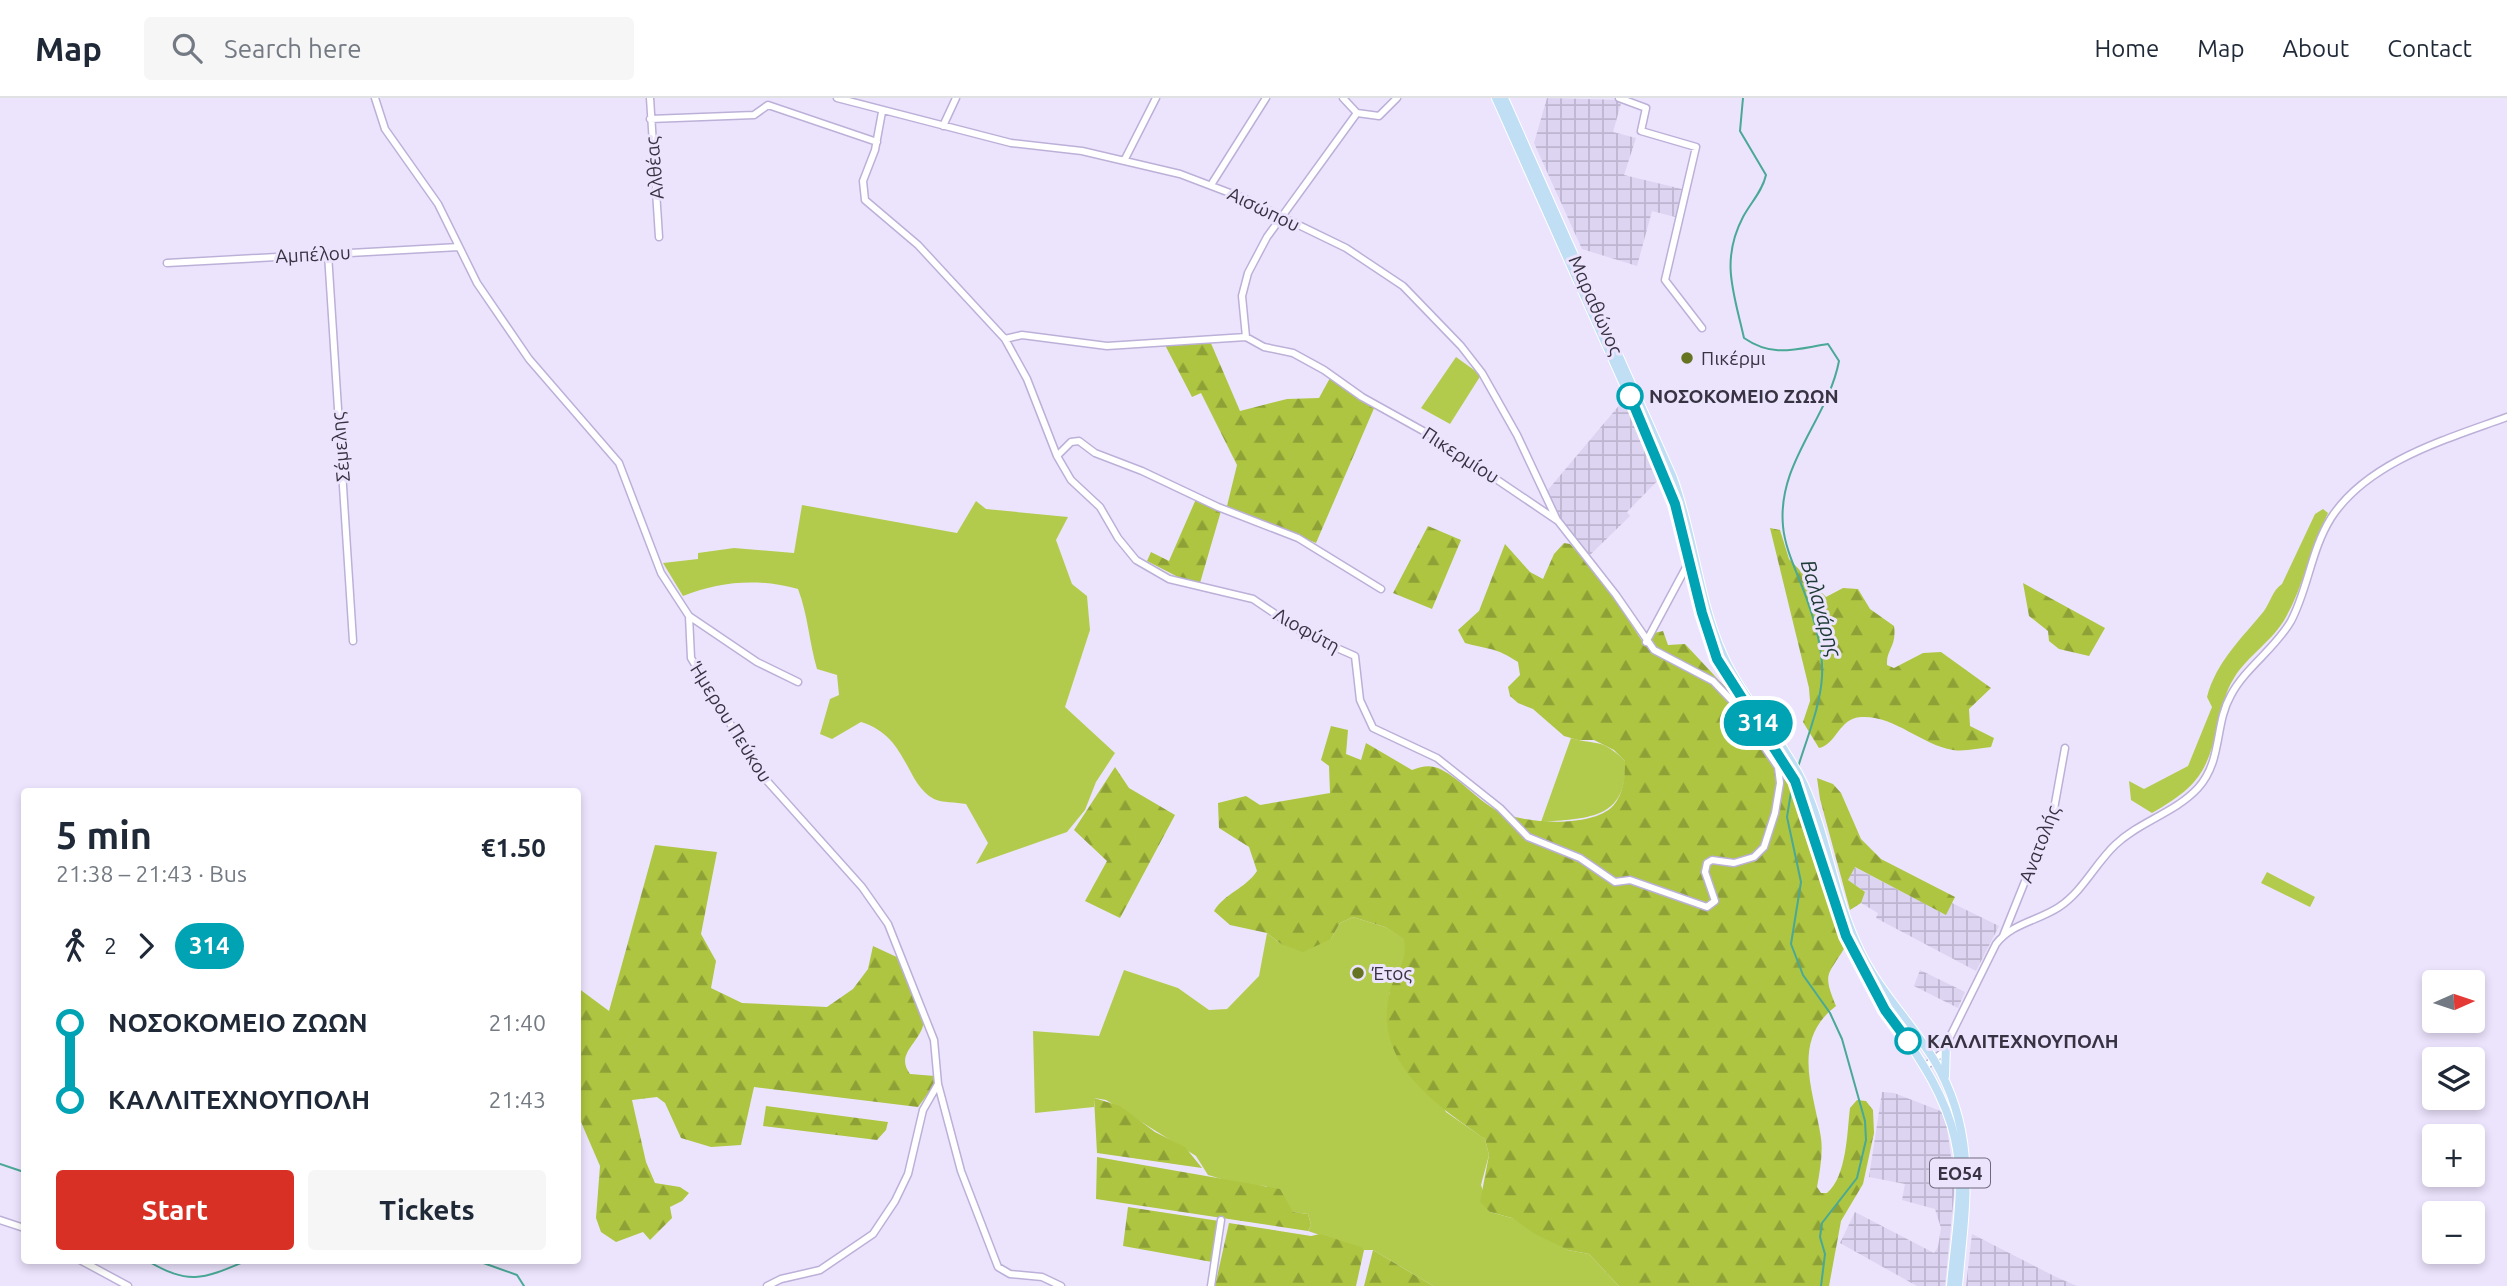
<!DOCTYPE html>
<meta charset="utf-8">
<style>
:root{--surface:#fff;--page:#f6f6f7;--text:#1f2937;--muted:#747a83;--line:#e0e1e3;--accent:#d93025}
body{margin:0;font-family:Ubuntu,sans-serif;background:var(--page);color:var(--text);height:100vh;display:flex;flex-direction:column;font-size:26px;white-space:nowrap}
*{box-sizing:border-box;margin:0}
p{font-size:23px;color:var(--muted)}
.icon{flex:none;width:38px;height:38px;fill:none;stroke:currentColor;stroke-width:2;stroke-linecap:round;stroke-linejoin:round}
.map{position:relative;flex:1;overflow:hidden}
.drawer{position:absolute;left:21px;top:690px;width:560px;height:476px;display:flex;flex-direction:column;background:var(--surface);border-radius:7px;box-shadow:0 4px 10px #0003}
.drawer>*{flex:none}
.badge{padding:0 14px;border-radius:23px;font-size:24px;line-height:46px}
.needle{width:46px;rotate:87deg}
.controls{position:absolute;left:2422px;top:872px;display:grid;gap:14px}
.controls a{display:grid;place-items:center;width:63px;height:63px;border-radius:7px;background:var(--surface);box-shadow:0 4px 10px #0003;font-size:35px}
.map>.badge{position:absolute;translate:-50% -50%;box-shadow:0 0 0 4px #fff}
.legs{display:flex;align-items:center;gap:10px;height:77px;padding:0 35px;font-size:23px}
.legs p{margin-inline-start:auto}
.overview{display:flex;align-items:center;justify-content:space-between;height:119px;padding:0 35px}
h1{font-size:38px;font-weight:600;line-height:52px}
.primary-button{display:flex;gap:14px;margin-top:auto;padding:14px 35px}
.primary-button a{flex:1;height:80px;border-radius:7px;background:var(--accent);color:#fff;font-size:28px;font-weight:600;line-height:80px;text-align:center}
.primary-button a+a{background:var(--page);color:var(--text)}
ul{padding:0 35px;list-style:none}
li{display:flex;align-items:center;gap:24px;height:77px;font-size:26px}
li i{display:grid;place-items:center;width:10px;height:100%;margin:0 9px;background:currentColor}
li i::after{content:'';width:18px;height:18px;margin:-9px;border:5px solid;border-radius:50%;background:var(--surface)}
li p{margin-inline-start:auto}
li:first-child i{background:linear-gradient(#0000 50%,currentColor 0)}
li:last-child i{background:linear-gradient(currentColor 50%,#0000 0)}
header{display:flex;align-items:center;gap:42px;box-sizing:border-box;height:98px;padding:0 35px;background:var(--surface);border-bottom:2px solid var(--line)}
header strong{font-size:33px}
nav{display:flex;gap:38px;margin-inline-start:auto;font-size:24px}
.search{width:490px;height:63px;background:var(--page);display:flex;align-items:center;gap:18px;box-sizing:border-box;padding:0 24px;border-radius:7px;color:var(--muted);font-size:26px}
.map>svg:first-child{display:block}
.industrial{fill:url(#industrial-grid)}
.grass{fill:#b3cb4d}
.forest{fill:url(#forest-firs)}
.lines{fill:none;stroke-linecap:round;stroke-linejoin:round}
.stream{stroke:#49a896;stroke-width:2}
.minor-casing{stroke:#bcb0d8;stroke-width:9}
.major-casing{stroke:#fff;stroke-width:10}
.minor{stroke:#fff;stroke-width:6}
.major{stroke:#c1dff4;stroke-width:8}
.line-1-casing{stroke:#fff;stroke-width:16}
.line-1{stroke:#00a3b4;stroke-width:10}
.poi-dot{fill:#667421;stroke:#ece4fd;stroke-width:2.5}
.stop-1-dot{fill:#fff;stroke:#00a3b4;stroke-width:3.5}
.labels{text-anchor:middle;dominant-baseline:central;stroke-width:6;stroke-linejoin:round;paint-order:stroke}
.shield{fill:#ece4fd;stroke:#6e687b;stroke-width:2}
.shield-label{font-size:18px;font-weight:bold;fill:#383343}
.street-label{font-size:19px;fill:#383343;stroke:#ece4fd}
.poi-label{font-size:19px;fill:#383343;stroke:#ece4fd;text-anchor:start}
.stop-label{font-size:19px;font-weight:bold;fill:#383343;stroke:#ece4fd;text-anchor:start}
.water-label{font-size:21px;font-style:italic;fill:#1d3a34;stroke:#ece4fd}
</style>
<header>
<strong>Map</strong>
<div class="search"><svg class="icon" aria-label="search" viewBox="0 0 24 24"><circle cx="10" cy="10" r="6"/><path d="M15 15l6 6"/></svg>Search here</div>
<nav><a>Home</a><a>Map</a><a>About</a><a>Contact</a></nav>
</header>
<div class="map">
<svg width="2507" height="1188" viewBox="0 0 2507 1188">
<defs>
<pattern id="industrial-grid" width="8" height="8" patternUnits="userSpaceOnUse" patternTransform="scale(1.75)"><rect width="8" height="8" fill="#dcd4f1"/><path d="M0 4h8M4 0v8" fill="none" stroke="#beb6d0"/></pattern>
<pattern id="forest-firs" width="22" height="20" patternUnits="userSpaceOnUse" patternTransform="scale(1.75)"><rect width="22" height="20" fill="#adc540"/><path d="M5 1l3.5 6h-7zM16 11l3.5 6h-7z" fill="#8ea137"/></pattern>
</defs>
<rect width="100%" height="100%" fill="#ece4fd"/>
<path class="industrial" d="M1547,0L1622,2L1613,34L1636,40L1624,77L1686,92L1679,120L1652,113L1637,168L1582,151L1534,45Z
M1627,298L1662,378L1627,414L1630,418L1590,457L1561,423L1547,393Z
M1854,769L1945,816L1952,805L1999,828L1976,873L1876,820L1878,815L1861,805L1865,794L1848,782Z
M1920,872L1965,894L1958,910L1914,888Z
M1882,994L1894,995L1943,1014L1946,1023L1955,1087L1945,1188H1917L1840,1145L1855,1114L1934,1155L1938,1149L1941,1130L1935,1111L1902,1102L1905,1086L1869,1079Z
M1972,1136L2056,1179L2077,1188H1966Z"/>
<path class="grass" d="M1456,259L1481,277L1450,326L1421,310Z
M976,403L986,411L1068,419L1056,442L1072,486L1087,498L1090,532L1065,609L1115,655L1096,684L1085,712L1067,734L976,766L988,745L966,706C956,704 942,705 934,701C905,686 908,638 861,624L832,641L820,636L830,601L839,597L837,577L817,571C809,544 808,517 798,491C760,480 719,483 683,498L663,465L698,461V455L734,450L794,455L802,407L957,435Z
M2323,411L2328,415C2311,449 2304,487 2286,519C2273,543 2248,557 2234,580C2226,592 2223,607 2220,620C2207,673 2201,687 2152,715L2131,702L2129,683L2144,691L2188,668L2212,609L2207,599C2216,564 2242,540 2264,513C2271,503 2272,493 2282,486L2315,416Z
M1571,640C1597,648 1601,639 1625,663C1628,722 1587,720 1541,724Z
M2267,774L2315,799L2310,809L2261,785Z
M1353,819L1385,829L1405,841L1407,858L1389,896L1446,1014L1485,1041L1489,1057L1481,1087L1490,1114L1512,1120L1568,1152L1589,1156L1619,1188H1433L1373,1152H1364L1308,1133L1311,1127L1308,1116L1293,1114L1266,1088L1242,1087L1208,1077L1196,1058L1106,1002L1094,1000V1009L1035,1015L1033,933L1099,938L1124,872L1178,890L1209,912L1227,911L1259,878L1267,835L1281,846L1331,841L1340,825Z"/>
<path class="forest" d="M1210,243L1240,313L1287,301L1319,300L1330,280L1375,308L1316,445L1227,408L1237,367L1201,295L1192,299L1164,245Z
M1196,401L1221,413L1200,485L1180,480L1147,463L1151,454L1169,463Z
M1428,428L1461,442L1432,511L1393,495Z
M1770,430L1780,432L1789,461L1826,499L1843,490L1858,491L1870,511L1894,528C1897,549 1886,551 1887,567L1894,570L1923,555L1941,554L1991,590L1969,611L1970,628L1994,640L1991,649C1979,650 1965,654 1953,652C1920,646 1894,617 1861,619C1839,620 1836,647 1819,650L1803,624L1810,603L1809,590Z
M1564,445L1570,446L1603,483L1644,546L1654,535L1663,533L1668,547L1685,546L1742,607L1785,673L1805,722L1821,784L1845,849C1828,878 1822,874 1836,908C1790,943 1814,993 1821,1040C1823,1055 1820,1073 1817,1089L1821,1095H1827C1847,1078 1847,1034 1850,1010L1857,1002L1866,1003L1873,1012L1874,1035L1863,1086L1841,1123L1829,1188H1619L1589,1156L1568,1152L1535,1136L1512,1120L1490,1114L1480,1104L1489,1057L1485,1041C1437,1007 1374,966 1389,897C1394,874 1408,868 1404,841L1385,829L1353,819L1340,825L1331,841L1303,854L1281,846L1267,835L1230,827L1214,813C1225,795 1245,791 1257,773L1249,749L1219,730L1218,705L1246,698L1260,707L1330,695L1329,668L1321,662L1331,628L1348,632L1346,656L1361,662L1366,645L1412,672C1423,668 1431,666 1442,672C1461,682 1476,700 1494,711C1519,726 1591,731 1613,708C1624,696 1625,678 1625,663L1614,652L1594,642H1578L1564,638L1533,611L1518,605L1510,598L1508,589L1520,577L1518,564C1495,549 1490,552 1465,545L1458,532L1479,513L1505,446L1530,474L1543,481L1554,456Z
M2023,485L2105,530L2089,558L2059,551L2049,543L2048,533L2029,518Z
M1115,669L1129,690L1175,717L1120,820L1085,803L1107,763L1074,732Z
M1817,680L1833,686L1841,695L1861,741L1881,761L1955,799L1946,817L1855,769L1848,782L1865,794L1861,805L1850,812L1820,701Z
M655,747L717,754L701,836L716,863L711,890L742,905L827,909L853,891L868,871L873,848L901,861C906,874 925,910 924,923C922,944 894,955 910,976L935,978V986L918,1009L754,989L741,1047L711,1049L681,1040L665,1005L657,999L632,1002L646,1064L655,1085L680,1089L689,1095L682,1103L670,1109L672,1120L650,1142L643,1134L616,1144L601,1134L596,1120L600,1068L578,1017V890L609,913Z
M1094,1000L1120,1008L1155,1034L1185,1049L1202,1070L1097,1055Z
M766,1008L888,1024L886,1032L877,1042L763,1028Z
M1097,1059L1280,1091L1293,1114L1308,1116L1311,1127L1308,1133L1096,1101Z
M1128,1109L1219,1123L1212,1164L1123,1148Z
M1229,1125L1311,1138L1320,1136L1361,1149L1364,1152L1356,1188H1215Z
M1373,1152L1433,1188H1364Z"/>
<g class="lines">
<path class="stream" d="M1743,0L1740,33L1766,77C1762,94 1751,104 1743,119C1720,163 1734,195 1744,240C1773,260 1795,251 1828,246L1839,263C1828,321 1777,365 1783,428C1785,452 1798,476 1806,499C1834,575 1822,595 1798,669
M1792,688L1787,719L1801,784L1791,846L1803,877L1830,915L1842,941L1865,1023L1866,1042L1857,1080L1822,1125L1820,1139L1825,1156L1821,1188
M0,1066L24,1074
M146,1162C190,1188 203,1181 248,1162
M475,1162L517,1177L524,1188"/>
<g class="minor-casing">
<path id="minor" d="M375,0L385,31L438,106L477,185L529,261L619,365L661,475L689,518L691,560L759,674L862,789L888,826L934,942L938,986L961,1073L998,1169L1010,1176L1042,1179L1061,1188
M650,0L659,139
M837,0L1011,45L1082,53L1180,76L1243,100L1346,150L1403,188L1461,248L1482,275L1517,337L1557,422
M1343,0L1357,15
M1619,0L1646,10L1641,33L1696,49L1665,182L1702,230
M882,14L875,52L863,83L865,102L918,147L1005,241L1027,281L1057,358L1071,344L1079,343L1095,355L1142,373L1218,409L1298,440L1381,491
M1357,15L1379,18L1397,0
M650,21L754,17L768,7L877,44
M943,28L956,0
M1125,61L1156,0
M1211,87L1266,0
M328,156L353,543
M167,165L459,149
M1246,239L1242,198L1248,175L1267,139L1357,15
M1005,241L1022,237L1107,248L1246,239L1264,249L1293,255L1324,272L1362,299L1434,339L1558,423L1616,497L1654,552L1713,583L1736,607L1778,669L1780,685L1775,715L1764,749L1754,759L1734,765L1712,762L1707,765L1705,774L1715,803L1707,809L1630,782L1615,784L1580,760L1528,739L1500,710L1437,660L1373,630L1360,602L1355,558L1305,536L1253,501L1169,481L1136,462L1118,440L1100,409L1071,382L1057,358
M689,518L757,564L798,584
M1646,544L1690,462
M2003,838L2054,711L2065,650
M1926,968L1942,955L1996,846C2012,825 2038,823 2059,809C2083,793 2095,766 2115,747C2140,723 2175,715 2198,690C2223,662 2214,627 2231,597C2246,569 2275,551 2291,523C2308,491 2311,452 2331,420C2368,363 2447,341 2507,319
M0,1122L24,1130
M80,1162L128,1188
M767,1188L781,1181L820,1172L873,1136L895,1103L908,1076L923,1012L938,986
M1211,1188L1221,1122"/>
</g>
<g class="major-casing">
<path id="major" d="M1496,0L1667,383C1689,441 1692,504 1717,561C1738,608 1777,644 1798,691C1824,749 1830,813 1861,870C1892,928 1940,975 1955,1041C1966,1090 1955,1138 1951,1188
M1504,0L1673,380C1694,438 1698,501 1723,557C1744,604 1783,641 1804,687C1828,741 1834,800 1860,853C1879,893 1911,924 1934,962C1979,1037 1965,1106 1958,1188
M1922,946L1935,947L1944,943
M1945,978L1946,946"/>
</g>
<use href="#minor" class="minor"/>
<use href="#major" class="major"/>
</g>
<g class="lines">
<g class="line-1-casing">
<path id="line-1" d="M1630,298L1675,406L1702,515L1717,561L1795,683L1846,838L1885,912L1908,943"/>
</g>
<use href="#line-1" class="line-1"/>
</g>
<g class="poi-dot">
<circle cx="1687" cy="260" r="7"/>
<circle cx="1358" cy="875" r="7"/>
</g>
<g class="stop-1-dot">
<circle cx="1630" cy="298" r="12"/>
<circle cx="1908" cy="943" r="12"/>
</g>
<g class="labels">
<rect class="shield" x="1930" y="1060.5" width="60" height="29" rx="5"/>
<g class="shield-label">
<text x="1960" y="1075">ΕΟ54</text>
</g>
<g class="street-label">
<text transform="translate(654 70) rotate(-95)">Αλθέας</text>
<text transform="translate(1264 111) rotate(26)">Αισώπου</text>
<text transform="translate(313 156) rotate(-3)">Αμπέλου</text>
<text transform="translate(1596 207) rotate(66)">Μαραθώνος</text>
<text transform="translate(340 349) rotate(-95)">Σέμελης</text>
<text transform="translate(1461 357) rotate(33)">Πικερμίου</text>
<text transform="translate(1307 532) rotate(29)">Λιοφύτη</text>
<text transform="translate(731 624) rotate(58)">Ήμερου Πεύκου</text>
<text transform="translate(2039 746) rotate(-69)">Ανατολής</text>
</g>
<g class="poi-label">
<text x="1701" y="260">Πικέρμι</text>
<text x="1372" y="875">Έτος</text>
</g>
<g class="stop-label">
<text x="1649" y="298">ΝΟΣΟΚΟΜΕΙΟ ΖΩΩΝ</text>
<text x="1927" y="943">ΚΑΛΛΙΤΕΧΝΟΥΠΟΛΗ</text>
</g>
<g class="water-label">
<text transform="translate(1822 510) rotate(74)">Βαλανάρης</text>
</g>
</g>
</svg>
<div class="controls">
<a><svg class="needle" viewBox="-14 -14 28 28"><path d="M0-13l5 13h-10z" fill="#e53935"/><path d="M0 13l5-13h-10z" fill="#747a83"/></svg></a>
<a><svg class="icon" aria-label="layers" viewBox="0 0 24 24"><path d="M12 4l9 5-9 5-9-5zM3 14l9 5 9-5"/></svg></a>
<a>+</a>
<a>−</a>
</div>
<b class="badge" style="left:1758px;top:625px;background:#00a3b4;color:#fff">314</b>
<section class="drawer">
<div class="overview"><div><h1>5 min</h1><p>21:38 – 21:43 · Bus</p></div><b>€1.50</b></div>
<div class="legs"><svg class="icon" aria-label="walk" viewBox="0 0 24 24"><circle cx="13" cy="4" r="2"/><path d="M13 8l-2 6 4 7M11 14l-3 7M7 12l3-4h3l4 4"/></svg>2<svg class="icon" aria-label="forward" viewBox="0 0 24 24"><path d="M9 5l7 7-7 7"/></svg><b class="badge" style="background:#00a3b4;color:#fff">314</b></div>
<ul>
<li><i style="color:#00a3b4"></i><b>ΝΟΣΟΚΟΜΕΙΟ ΖΩΩΝ</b><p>21:40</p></li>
<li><i style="color:#00a3b4"></i><b>ΚΑΛΛΙΤΕΧΝΟΥΠΟΛΗ</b><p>21:43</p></li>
</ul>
<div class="primary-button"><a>Start</a><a>Tickets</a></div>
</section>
</div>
